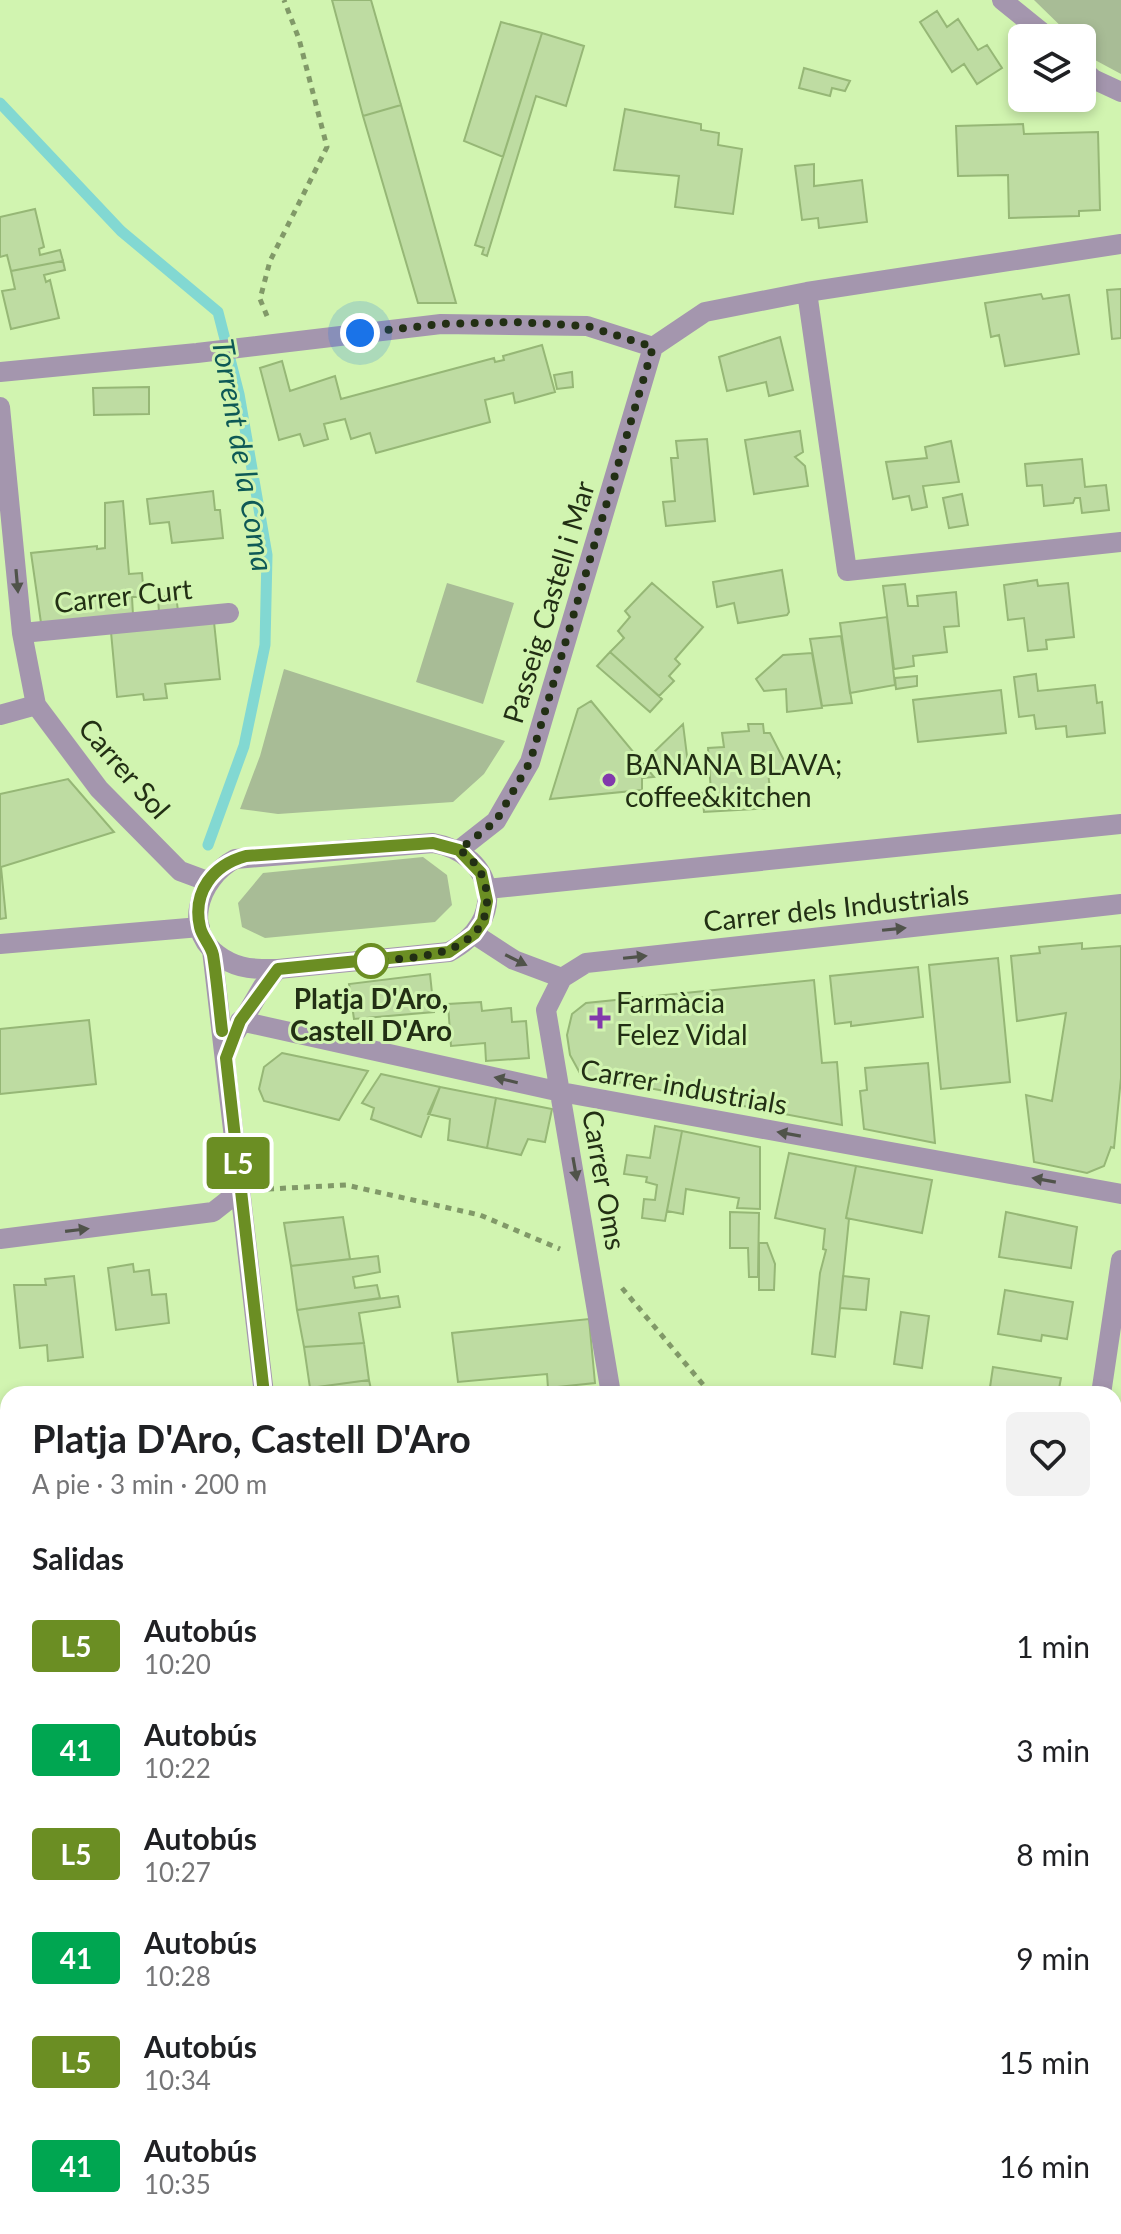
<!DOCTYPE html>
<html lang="es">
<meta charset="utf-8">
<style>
:root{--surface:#fff;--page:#f2f2f2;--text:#202124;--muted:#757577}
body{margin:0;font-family:Lato,sans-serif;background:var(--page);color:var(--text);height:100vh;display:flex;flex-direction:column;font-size:30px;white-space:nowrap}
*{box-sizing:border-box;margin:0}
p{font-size:26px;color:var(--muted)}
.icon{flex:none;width:44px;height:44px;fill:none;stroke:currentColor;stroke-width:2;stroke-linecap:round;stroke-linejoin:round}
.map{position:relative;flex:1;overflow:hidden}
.drawer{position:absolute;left:0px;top:1386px;width:1122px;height:848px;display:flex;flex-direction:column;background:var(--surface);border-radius:24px 24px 0 0;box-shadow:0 4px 12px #0003}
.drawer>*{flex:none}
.badge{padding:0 16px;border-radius:6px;font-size:28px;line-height:52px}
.fabs{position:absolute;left:1008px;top:24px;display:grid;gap:16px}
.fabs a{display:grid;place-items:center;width:88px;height:88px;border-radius:12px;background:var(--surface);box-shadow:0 4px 12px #0003;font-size:40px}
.you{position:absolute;width:40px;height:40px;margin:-20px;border:6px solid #fff;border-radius:50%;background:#1a73e8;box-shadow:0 0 0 12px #1a73e833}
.map>.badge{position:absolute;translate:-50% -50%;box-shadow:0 0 0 4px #fff}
h2{padding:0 32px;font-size:30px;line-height:72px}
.round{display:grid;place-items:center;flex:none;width:84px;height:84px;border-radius:12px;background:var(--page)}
.summary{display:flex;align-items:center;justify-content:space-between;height:136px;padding:0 32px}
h1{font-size:38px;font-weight:700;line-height:60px}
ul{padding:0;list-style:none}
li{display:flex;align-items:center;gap:24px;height:104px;padding:0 32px}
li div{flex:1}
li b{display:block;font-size:30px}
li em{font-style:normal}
li .badge{min-width:88px;font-weight:700;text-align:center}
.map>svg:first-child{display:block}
.green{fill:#a8bc96}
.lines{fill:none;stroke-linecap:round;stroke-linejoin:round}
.stream{stroke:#82d8d2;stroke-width:11}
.building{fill:#bedca2;stroke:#96b776;stroke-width:2}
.path{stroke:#819968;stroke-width:5;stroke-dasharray:6 6;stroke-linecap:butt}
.minor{stroke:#a496ae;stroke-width:20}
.oneway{fill:#50534a}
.line-casing{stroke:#fff;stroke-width:18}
.line{stroke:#6b8e23;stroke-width:12}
.walk{stroke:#222f14;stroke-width:8;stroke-dasharray:0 14.4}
.poi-dot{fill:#8239ac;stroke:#d1f4b0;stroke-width:3}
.stop-dot{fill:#fff;stroke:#6b8e23;stroke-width:4}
.labels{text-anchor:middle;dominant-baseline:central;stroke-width:6;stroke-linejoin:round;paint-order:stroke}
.street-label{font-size:28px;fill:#222f14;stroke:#d1f4b0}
.poi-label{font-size:28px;fill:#222f14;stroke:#d1f4b0;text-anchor:start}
.stop-label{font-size:28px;font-weight:bold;fill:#222f14;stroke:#d1f4b0}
.water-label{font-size:30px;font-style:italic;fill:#0e5956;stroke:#d1f4b0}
</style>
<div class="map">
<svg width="1121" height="2234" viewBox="0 0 1121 2234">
<rect width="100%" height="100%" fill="#d1f4b0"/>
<path class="green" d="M1034,0H1121V74L1095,60L1082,47V38H1073Z
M447,583L514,603L483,704L416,682Z
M284,669L505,741L484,774L453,802L278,814L240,809L260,756Z
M423,857L447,875L452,905L435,922L265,938L242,927L238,903L263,873Z
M0,1716L8,1717V1819L0,1820Z
M1114,2014L1121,2023V2187L1114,2188Z"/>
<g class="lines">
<path class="stream" d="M0,103L121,231L218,312L239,394L267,555L265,645L244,746L208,845
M398,2226L401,2234"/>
</g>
<path class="building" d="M332,0H371L401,105L363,116Z
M937,11L947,27L958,19L978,50L987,45L1002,68L977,84L964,64L952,72L920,22Z
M501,22L542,33L503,157L464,141Z
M542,33L584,46L566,106L536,96L487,256L482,254L484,248L475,245Z
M804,68L850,81L845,91L832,88L830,96L799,88Z
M401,105L456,303H418L363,116Z
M625,109L701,124V130L719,133L718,145L742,149L733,214L675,207L679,176L614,170Z
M1023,124L1024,134L1098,132L1100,210L1079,211V216L1009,218L1008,175L958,176L956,126Z
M814,164V186L862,180L867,222L819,228L818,218L802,220L795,166Z
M35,209L44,247L39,249L40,255L60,250L63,261L11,271L7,255L0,257V217Z
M63,261L65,270L44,275L46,282L50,280L59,318L11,329L2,291L15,289L11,271Z
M1121,289V338L1112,339L1107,290Z
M1041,294L1043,299L1069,295L1079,354L1005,366L999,335L991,337L985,303Z
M780,337L793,390L769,396L766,382L727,391L719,357Z
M542,345L555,392L515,403L513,393L485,400L490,422L376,453L370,433L351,439L345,419L324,424L328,439L304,446L300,434L279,440L260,368L282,361L290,391L335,376L341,399L494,358L495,362L504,360L503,356Z
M572,372L573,387L557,389L554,375Z
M149,387V414L94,415L93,388Z
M800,431L803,452L795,457L805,466L808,486L754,494L745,440Z
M707,439L715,521L666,526L663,502L675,501L671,458H678L676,441Z
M951,441L959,482L923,486L927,507L912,510L909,496L893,499L886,462L927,458L925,447Z
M1082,459L1085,487L1106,485L1109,510L1082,513L1080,498H1075L1073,503L1044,506L1042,485L1027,486L1025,464Z
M213,491L215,510H220L223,538L172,543L169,522L150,524L147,499Z
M962,494L968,525L949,528L943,498Z
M123,501L129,574L142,573L144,597H132L133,615L41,623L31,553L97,546V549L105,548V503Z
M782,570L789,612L787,615L738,623L734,603L717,607L713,582Z
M1037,580L1038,586L1068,583L1074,637L1046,640L1047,649L1028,651L1024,618L1008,620L1004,585Z
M652,583L703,627L675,659L680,664L669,676L674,681L659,696L610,652L624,638L618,631L630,617L625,611Z
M905,584L908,606H918L917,596L956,592L959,626L944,627L947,652L913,656L914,666L894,669L883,586Z
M176,595L178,611L159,613L158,597Z
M887,617L895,685L850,693L840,623Z
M214,622L220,679L165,684L167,698L144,700L143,694L117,697L111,632Z
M841,636L852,703L822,706L810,639Z
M610,652L662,699L650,712L597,666Z
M812,653L822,708L787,712L786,689L764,691L756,679L783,655Z
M1036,674L1038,691L1095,685L1097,703L1102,702L1105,733L1067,737L1066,726L1036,729L1034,715L1019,717L1014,677Z
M917,676V686L896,689L895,678Z
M1001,690L1006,733L918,742L913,700Z
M591,701L654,777L642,778V790L550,799L578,709Z
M683,724L688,764L657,767L651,755Z
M748,724H763L764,733H770L789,770L768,772L772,808L704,812L702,793L711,792L708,748L724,747L722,733L749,731Z
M68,779L114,832L1,867L6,918L0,919V794Z
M1082,943V949L1121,946V1078L1114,1148L1111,1147L1104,1166L1087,1173L1034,1162L1026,1095L1052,1101L1066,1013L1017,1021L1011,956L1040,953L1039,947Z
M998,958L1010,1082L941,1089L929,965Z
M918,967L923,1017L851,1026V1022L835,1024L830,976Z
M430,974L434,1012L354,1019L349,984Z
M814,980L822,1063L837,1062L842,1125L581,1075L570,1055L567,1035L572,1014L586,1003Z
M481,1002L482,1011L511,1008L512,1022L526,1021L529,1058L486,1061L485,1043L451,1046L448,1004Z
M89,1020L96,1084L0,1094V1029Z
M282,1053L368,1071L339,1120L264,1101L259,1089L264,1067Z
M928,1063L935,1143L864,1129L860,1091L867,1090L865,1068Z
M381,1074L440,1087L421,1137L371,1119L374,1108L362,1103Z
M440,1087L496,1098L487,1148L448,1140L450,1119L428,1114Z
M496,1098L552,1109L545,1142L528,1139L521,1155L487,1148Z
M655,1126L682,1131L665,1221L642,1218L644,1199L655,1200L657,1185L646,1182L647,1177L624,1174L627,1155L650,1158Z
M682,1131L760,1147V1209L737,1208L739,1198L686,1189L683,1214L667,1211Z
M789,1153L856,1166L846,1218L849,1219L835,1357L812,1354L820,1273L826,1250L823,1249L825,1229L775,1218Z
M856,1166L932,1180L922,1233L846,1218Z
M730,1212L759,1213L758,1277H749L748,1248H730Z
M1006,1212L1077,1227L1071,1268L999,1257Z
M343,1217L350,1259L291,1266L284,1223Z
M759,1243H767L775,1264L774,1290H759Z
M378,1256L380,1272L353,1277L355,1288L377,1285L380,1298L297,1310L291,1266Z
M133,1264L134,1272L149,1270L152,1295L166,1294L169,1323L116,1330L108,1268Z
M74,1276L83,1357L48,1361L47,1345L20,1348L14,1285H46L45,1279Z
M843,1276L869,1279L866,1310L840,1308Z
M1005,1290L1073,1302L1067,1339L1042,1335L1041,1341L998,1334Z
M398,1296L400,1307L359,1313L364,1343L304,1347L297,1310Z
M901,1312L929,1316L922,1368L894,1364Z
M589,1319L595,1383L548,1388L547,1374L458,1382L452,1333Z
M364,1343L369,1380L310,1388L304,1347Z
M993,1367L1061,1378L1058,1394H989Z
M369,1380L372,1394H311L310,1388Z
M8,1575V1604L0,1605V1576Z
M1121,1618V1705L1114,1706V1681H1118L1114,1661V1620Z
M553,2226H608L580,2234H555Z"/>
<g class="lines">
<path class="path" d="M267,316L260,299L270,261L327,147L299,39L284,0
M268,1189L346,1185L480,1215L560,1249
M622,1288L711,1394
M0,1859L8,1858
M1114,1920L1121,1929
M109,2226V2234"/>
<path class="minor" d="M1002,0L1049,38
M1082,69L1093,79L1121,92
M807,292L847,571L1121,542
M0,372L197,353L441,324L587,326L653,347
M0,407L22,633L36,705L99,789L180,871L207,881
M22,633L229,613
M0,715L36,705
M433,843C497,854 507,922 449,952L278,969C259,969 241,970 224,959C180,933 198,879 235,859Z
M459,850L496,821L530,762L653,347L705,312L807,292L1121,244
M487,889L1121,824
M474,934L514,960L562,978
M0,944L200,927
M212,950L264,1394
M562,978L586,963L1121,904
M562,978L546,1010L611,1394
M240,1021L561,1092L1121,1194
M236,1032L263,986L278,969
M0,1239L213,1212L241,1190
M1101,1394L1121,1260
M0,1698H8
M1114,1746H1121
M1114,1767L1121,1765
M1114,1849L1121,1858
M1114,1989L1121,1998
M1114,2212L1121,2211
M467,2226L470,2234
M823,2234L825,2226
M877,2234L878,2226
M926,2234L993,2226"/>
</g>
<defs><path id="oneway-solid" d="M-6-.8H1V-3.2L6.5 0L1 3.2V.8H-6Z" transform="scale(2)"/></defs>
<g class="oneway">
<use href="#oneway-solid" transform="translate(17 581) rotate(85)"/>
<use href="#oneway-solid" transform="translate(894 929) rotate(-6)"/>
<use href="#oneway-solid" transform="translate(635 957) rotate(-6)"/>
<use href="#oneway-solid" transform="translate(516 960) rotate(26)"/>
<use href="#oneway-solid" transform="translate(506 1080) rotate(-167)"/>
<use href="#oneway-solid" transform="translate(789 1134) rotate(-170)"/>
<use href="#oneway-solid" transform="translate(575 1169) rotate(80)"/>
<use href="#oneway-solid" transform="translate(1044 1180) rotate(-170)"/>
<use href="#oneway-solid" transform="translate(77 1230) rotate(-7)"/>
</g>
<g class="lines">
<g class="line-casing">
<path id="line" d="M222,1031C219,1006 217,980 213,955C211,945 202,937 200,927C192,892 213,865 246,856L433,843L459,850L481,873L487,901L483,921L474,934L449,952L278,969L240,1021L226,1058L264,1394"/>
</g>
<use href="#line" class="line"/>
<path class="walk" d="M360,333L441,324L512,322L587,326L653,347L530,762L496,821L459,850C476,860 486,877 487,897C489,957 414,958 371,961"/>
</g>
<g class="poi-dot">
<circle cx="609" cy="780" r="8"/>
<path d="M596 1006h8v8h8v8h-8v8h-8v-8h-8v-8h8z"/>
</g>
<circle class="stop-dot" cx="371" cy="961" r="16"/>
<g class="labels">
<g class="street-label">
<text transform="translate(123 595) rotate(-6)">Carrer Curt</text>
<text transform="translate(548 602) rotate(-73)">Passeig Castell i Mar</text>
<text transform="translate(125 768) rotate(49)">Carrer Sol</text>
<text transform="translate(836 907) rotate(-6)">Carrer dels Industrials</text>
<text transform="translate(684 1086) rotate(10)">Carrer industrials</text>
<text transform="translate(605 1180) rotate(80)">Carrer Oms</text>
</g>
<g class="poi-label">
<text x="625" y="764">BANANA BLAVA;<tspan x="625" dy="32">coffee&amp;kitchen</tspan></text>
<text x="616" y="1002">Farmàcia<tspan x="616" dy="32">Felez Vidal</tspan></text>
</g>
<g class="stop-label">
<text x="371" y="998">Platja D'Aro,<tspan x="371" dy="32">Castell D'Aro</tspan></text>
</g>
<g class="water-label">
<text transform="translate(244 455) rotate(80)">Torrent de la Coma</text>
</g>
</g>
</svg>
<div class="fabs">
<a><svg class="icon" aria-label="layers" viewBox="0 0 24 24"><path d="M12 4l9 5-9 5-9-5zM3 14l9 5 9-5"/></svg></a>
</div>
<div class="you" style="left:360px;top:333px"></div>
<b class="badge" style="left:238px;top:1163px;background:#6b8e23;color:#fff">L5</b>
<section class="drawer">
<div class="summary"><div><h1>Platja D'Aro, Castell D'Aro</h1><p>A pie · 3 min · 200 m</p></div><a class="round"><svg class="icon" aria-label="heart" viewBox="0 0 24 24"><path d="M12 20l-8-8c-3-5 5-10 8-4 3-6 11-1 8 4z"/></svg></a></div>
<h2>Salidas</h2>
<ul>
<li><span class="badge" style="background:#6b8e23;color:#fff">L5</span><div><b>Autobús</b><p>10:20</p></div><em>1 min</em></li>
<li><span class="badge" style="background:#00a651;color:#fff">41</span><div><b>Autobús</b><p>10:22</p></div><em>3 min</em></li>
<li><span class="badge" style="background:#6b8e23;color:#fff">L5</span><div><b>Autobús</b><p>10:27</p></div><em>8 min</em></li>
<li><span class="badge" style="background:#00a651;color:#fff">41</span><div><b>Autobús</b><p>10:28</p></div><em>9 min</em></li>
<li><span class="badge" style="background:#6b8e23;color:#fff">L5</span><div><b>Autobús</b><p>10:34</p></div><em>15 min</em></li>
<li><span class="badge" style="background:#00a651;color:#fff">41</span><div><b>Autobús</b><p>10:35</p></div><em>16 min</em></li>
</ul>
</section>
</div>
